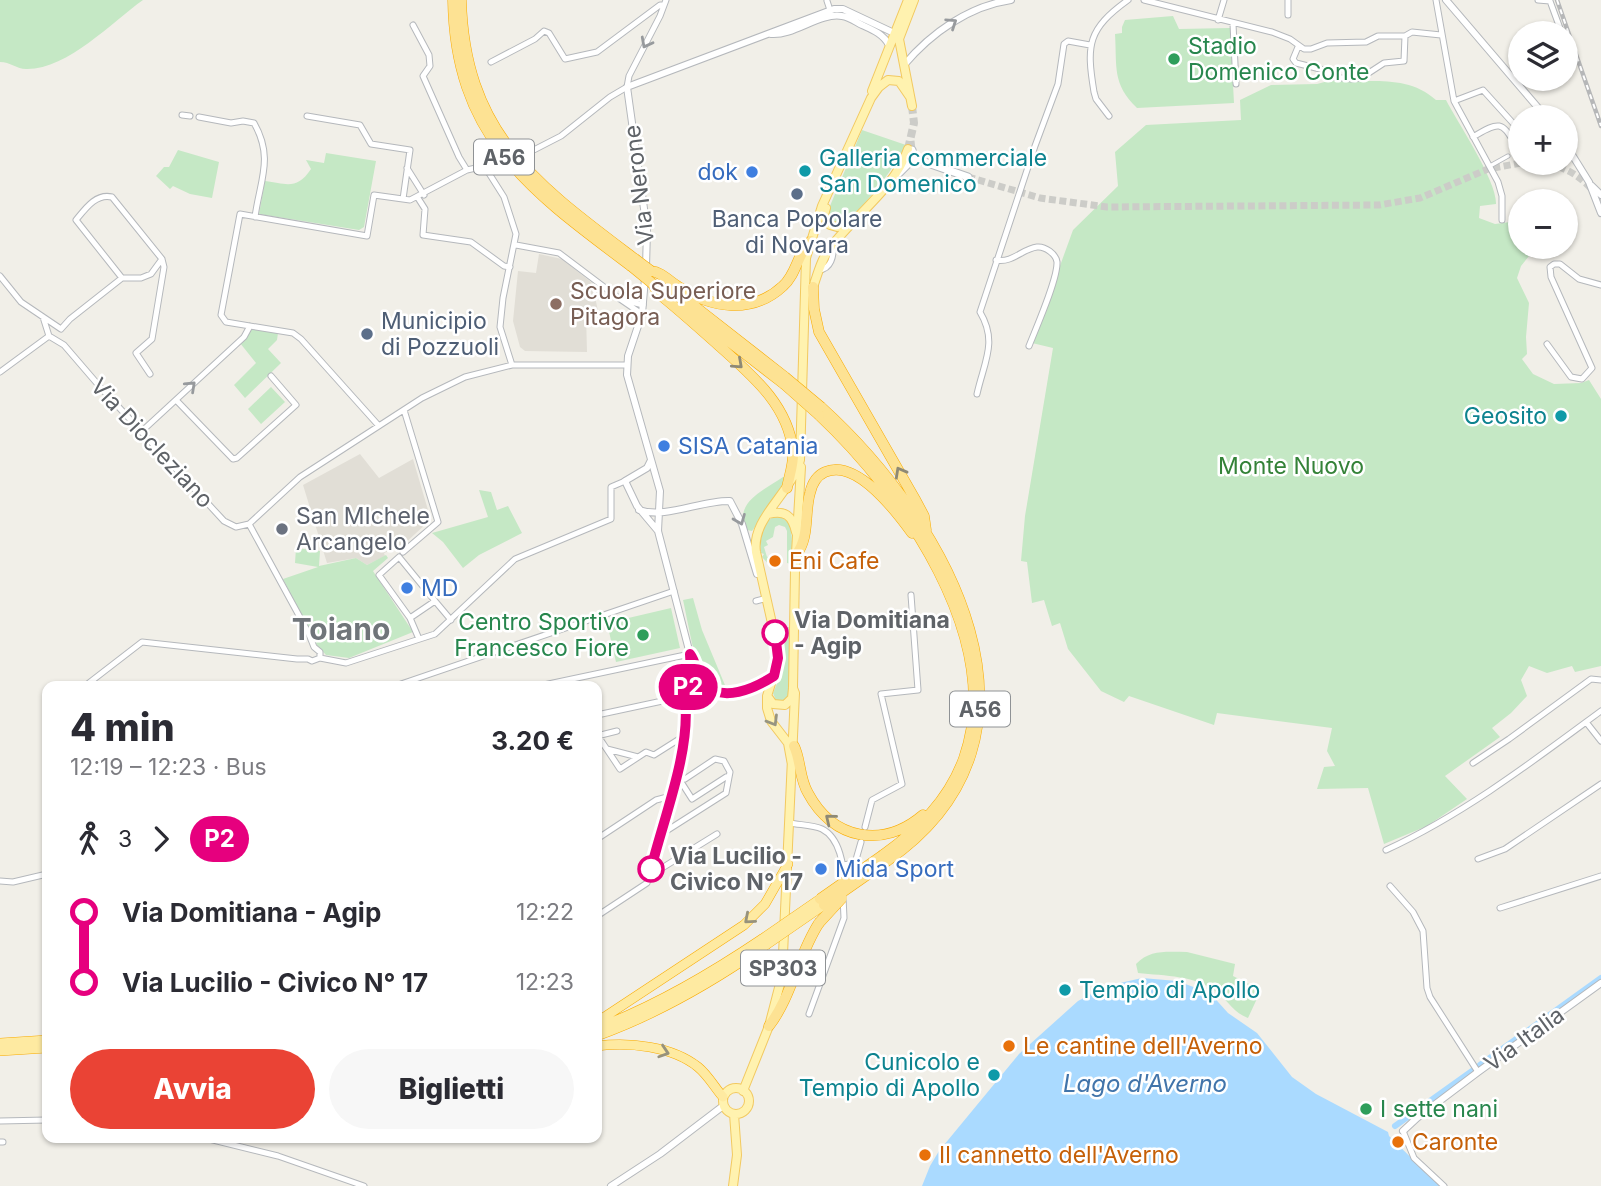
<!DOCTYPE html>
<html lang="it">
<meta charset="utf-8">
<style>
:root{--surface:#fff;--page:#f7f7f7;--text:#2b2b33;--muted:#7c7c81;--accent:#ea4335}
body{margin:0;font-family:Inter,sans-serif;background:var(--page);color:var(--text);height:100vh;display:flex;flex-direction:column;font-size:26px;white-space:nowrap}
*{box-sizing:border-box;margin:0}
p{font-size:23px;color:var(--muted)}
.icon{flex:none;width:38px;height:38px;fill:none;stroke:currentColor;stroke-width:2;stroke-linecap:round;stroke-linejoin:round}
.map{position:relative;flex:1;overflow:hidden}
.sheet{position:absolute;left:42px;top:681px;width:560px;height:462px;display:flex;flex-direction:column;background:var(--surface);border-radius:14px;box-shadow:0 2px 5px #0004}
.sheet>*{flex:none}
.badge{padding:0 14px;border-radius:23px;font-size:24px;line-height:46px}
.buttons{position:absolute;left:1508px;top:21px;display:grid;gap:14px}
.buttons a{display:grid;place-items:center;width:70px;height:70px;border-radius:50%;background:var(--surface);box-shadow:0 2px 5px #0004;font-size:35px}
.map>.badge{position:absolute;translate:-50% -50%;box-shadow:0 0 0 4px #fff}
.legs{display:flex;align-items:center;gap:10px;height:77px;padding:0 28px;font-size:23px}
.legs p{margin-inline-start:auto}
.overview{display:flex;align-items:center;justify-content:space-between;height:119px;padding:0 28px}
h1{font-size:38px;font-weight:800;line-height:52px}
.primary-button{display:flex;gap:14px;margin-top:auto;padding:14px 28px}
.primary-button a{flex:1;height:80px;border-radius:42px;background:var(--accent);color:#fff;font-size:28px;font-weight:800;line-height:80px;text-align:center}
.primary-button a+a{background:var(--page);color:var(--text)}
ul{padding:0 28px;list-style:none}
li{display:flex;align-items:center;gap:24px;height:70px;font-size:26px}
li i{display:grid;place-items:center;width:10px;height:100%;margin:0 9px;background:currentColor}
li i::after{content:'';width:18px;height:18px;margin:-9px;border:5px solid;border-radius:50%;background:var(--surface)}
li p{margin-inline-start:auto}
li:first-child i{background:linear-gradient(#0000 50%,currentColor 0)}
li:last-child i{background:linear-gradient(currentColor 50%,#0000 0)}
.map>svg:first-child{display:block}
.education{fill:#e1ded6}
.green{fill:#c5e8c5}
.water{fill:#aadaff}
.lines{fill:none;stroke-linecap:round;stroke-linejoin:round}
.canal{stroke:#aadaff;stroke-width:6}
.secondary-tunnel{stroke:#ccccc8;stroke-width:7;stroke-dasharray:7 3.5;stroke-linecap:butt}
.primary-tunnel{stroke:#ccccc8;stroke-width:8;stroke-dasharray:8 4;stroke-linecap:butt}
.pedestrian-casing{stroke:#b5b8bc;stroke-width:5}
.minor-casing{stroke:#b5b8bc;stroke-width:7}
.tertiary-casing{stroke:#b5b8bc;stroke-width:8}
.secondary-casing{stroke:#b6babf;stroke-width:9}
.primary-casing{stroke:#f2c960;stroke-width:10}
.trunk-casing{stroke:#f9ab00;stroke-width:10}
.motorway-casing{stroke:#f9ab00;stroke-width:11}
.pedestrian{stroke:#fff;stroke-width:3.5}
.minor{stroke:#fff;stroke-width:5}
.tertiary{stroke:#fff;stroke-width:6}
.secondary{stroke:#fff;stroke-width:7}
.primary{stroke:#fff2af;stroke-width:8}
.trunk{stroke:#feeaa1;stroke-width:9}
.motorway{stroke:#fde293;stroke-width:10}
.rail-casing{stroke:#b6b7b8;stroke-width:4.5}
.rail{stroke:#fff;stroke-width:2;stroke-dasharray:5;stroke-linecap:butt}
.trunk-bridge-casing{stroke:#f9ab00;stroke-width:10;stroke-linecap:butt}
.motorway-bridge-casing{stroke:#f9ab00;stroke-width:11;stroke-linecap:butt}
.trunk-bridge{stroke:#feeaa1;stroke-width:9}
.motorway-bridge{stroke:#fde293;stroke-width:10}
.oneway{stroke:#979a9d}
.oneway2{stroke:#8e8975}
.oneway3{stroke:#979581}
.oneway4{stroke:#97927c}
.line-1-casing{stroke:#fff;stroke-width:16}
.line-1{stroke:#e6007e;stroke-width:10}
.leisure-dot{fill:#2e9e5b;stroke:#fff;stroke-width:2.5}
.culture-dot{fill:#0f9aa8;stroke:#fff;stroke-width:2.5}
.shop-dot{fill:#3f7fe0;stroke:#fff;stroke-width:2.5}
.service-dot{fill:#5c6f8a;stroke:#fff;stroke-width:2.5}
.education-dot{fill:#8d6e63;stroke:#fff;stroke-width:2.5}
.worship-dot{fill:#6b7280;stroke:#fff;stroke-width:2.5}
.food-dot{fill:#e8710a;stroke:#fff;stroke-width:2.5}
.stop-1-dot{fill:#fff;stroke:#e6007e;stroke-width:3.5}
.labels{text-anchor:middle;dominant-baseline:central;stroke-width:5;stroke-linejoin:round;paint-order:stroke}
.shield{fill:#fff;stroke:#8f9295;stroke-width:2}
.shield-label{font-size:21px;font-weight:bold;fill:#5f6368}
.leisure-label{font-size:23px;fill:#27864d;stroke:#fff;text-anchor:start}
.culture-label{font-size:23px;fill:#0d838f;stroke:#fff;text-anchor:start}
.shop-label{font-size:23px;fill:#366cbe;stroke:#fff;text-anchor:start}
.street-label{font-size:23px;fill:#5f6368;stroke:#fff}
.service-label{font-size:23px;fill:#4e5e75;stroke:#fff}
.education-label{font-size:23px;fill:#785e54;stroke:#fff;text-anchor:start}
.park-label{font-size:23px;fill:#348238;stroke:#fff}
.worship-label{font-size:23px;fill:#5b616d;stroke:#fff;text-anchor:start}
.food-label{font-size:23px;fill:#c56008;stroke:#fff;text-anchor:start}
.stop-label{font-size:23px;font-weight:bold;fill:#5f6368;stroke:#fff;text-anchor:start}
.water-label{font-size:24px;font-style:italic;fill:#4174aa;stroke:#fff}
.district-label{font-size:30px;font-weight:bold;fill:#70757a;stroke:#fff}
</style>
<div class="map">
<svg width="1601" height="1186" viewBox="0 0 1601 1186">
<rect width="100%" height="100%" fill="#f1efe8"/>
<path class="education" d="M539,254L562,259L601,290L595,297L598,311L586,314L587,352L525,351L520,347L513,321L518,271L536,273Z
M360,454L379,478L413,459L428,510L425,511L428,522L402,546L384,553L385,556L367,565L356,558L327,563L303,485Z"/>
<path class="green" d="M0,0H143C112,22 67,70 26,69C17,69 10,62 0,62Z
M1173,16L1179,29L1230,28L1234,103L1137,108C1112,84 1117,67 1115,34L1122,33V27L1125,20Z
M1332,80C1368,84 1406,73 1436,100H1446C1458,123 1497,181 1496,204L1480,206L1479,218L1495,224L1510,222L1516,209L1521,217V247H1536L1521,266L1517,278L1529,303L1526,337L1527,354L1522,359L1533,374L1554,384L1581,383L1589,380L1601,399V666L1575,672L1572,666L1547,673L1529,666L1521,680L1527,696L1511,713L1492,728L1500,737L1445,776L1467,799L1427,826L1384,844L1368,788L1317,789L1324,767L1335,766L1327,751L1332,728L1217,713L1214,725L1129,696L1124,702L1101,691L1068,649L1060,623L1052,626L1044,600L1032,603L1027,562L1021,561L1025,516L1053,348L1032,343L1073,230L1118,186L1115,152L1146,125L1241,120L1240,100L1271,85L1317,84Z
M862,130L906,145C897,163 855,226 833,224L827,213Z
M178,150L219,162L212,198L190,194L173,186L170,189L156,176L164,167H169Z
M326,153L376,161L364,227L359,230L259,214L265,181C287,184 297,190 311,169L306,160L324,163Z
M250,329L278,333L277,340L268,349L281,363L245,398L234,385L256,363L240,343Z
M271,387L285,402L261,424L248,409Z
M783,477H786L776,497L752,531L747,530C732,502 765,490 783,477Z
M479,490L491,492L497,510L508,506L522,533L479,555L463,568L443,542L432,533L488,517Z
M775,516C798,518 791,547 791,564L787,563V531L785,527L779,525L775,527L773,537L766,541L768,545L764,547L767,557L772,555L774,558H769V563H773V567H771L762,557L764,554L761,553C759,538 761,523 775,516Z
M296,548L320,551L319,566L356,558L367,565L386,555L388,558L373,571L413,632L349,658L326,655L317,645L283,579L318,567L295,563Z
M693,598L702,630L727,690C719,689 712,689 706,682C696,672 687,617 683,600Z
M671,608L680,648L616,662L607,623Z
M785,627H790L789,689V696L784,702L776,701L773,693L783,669Z
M1187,952L1235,964L1233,976L1261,990L1248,1018C1234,1013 1229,1002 1218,993C1196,975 1165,976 1138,973L1136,964C1150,949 1168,952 1187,952Z"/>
<path class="water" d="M1142,978L1177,981L1210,993L1228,1013L1257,1033L1292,1077L1316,1094L1388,1132L1389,1136L1440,1186H922L930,1166L939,1151L1019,1054L1078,1001L1107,986Z"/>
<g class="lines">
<path class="canal" d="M1480,1065L1601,978
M1395,1126L1472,1071"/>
<path class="secondary-tunnel" d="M911,141L912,150
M1538,163C1566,165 1585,178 1601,201
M968,177L1040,198L1107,207L1379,205L1420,198L1488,169L1521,163"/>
<path class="primary-tunnel" d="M908,149L914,123L912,106"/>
<g class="pedestrian-casing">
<path id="pedestrian" d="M1490,166L1508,156"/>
</g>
<g class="minor-casing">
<path id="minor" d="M1144,0L1272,32L1290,39L1304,49H1311L1327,43L1366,42L1378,36H1405L1412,32L1441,35
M1288,0V15
M1436,0L1454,101L1498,182L1502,196V220
M1538,0L1550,1L1561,31
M827,13L830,10L827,1
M1218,20L1224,0
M1233,24L1236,84
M413,25L429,55L430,66L423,76L459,157L467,170
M1298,47L1293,59L1296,63L1324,70L1332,77L1352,79L1361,78L1384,63L1404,61L1405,36
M491,62L535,39L544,31L549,33L565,59L597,52L660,5H664
M1454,101L1483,90L1521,132
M182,115L190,116
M307,116L360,125L371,144L410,150L403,199
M1109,116L1096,99L1094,92C1086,44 1088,29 1128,0
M199,117L231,123L243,121L254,123C274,158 260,180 255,217
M1473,137C1505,117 1502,125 1521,153
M524,155L561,136L610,97L627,87L629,76L660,16L666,0
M1527,163H1537
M485,167L504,197L516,234L503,298L500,327L512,365
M407,168L424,195
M418,198L425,209L423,235L471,242L504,266L510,267
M516,245L559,253L620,299
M996,260C1013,263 1022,249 1037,247C1045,246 1056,254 1057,262C1058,279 1036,328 1029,346
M819,270C831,269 834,256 833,245
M0,276L21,302L61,329
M642,314L620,299L643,305
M43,317L49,336L64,345L101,388L224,521L236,527L249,524L300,477L422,398L465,377L512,365H626
M61,329L70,319L122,278H141L151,274L162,259L112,197C96,193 85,209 76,220L122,278
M1547,344L1571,377L1582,379L1592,368L1551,277L1550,267L1554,264H1560L1579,279L1601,285
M0,372L49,336
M150,374L136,353L152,339L164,267L162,259
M977,394C984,362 998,342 980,312L1035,146L1058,84L1064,44L1068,41L1090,45
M176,400L233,459L237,458L296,405L271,376
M379,426L301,339L293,333L226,322L221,315L240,214L367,236L374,195L410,200L467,170L498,163
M141,432L244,337L250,326
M249,524L308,632L314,647L320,652V658
M403,552L438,522L404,410
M756,601L767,598
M410,618L379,575L399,557L435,601
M419,639L410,618L435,601L451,620
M320,658L346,663L435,634L515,559L611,519V487L625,481
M85,686L142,642L297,659H308L312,661L320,658
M395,686L674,591
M539,686L690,654L691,672L686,694L688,698L685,701C691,750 661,833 647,883L597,916
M688,697L709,699L724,694
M597,715L681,697L682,694H686
M1586,722L1601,741
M597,736L617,731
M598,736L620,769L646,752L654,755L684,736
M607,749L638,757
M1473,763L1509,739L1591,679L1601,680
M676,774L692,799L726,777
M790,823C800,825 813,825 822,829C840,838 844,866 844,884
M865,827L872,800L902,784L881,694L918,690L911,595
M660,835L726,793L730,772L724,761L715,759L685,779
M597,839L656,800L671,796
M1386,850C1464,814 1532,762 1601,711
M1478,859L1505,849L1601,784
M843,865L855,863L861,842
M652,866L662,868L717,834
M0,881L13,882L47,874
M1390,886L1413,912L1423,931L1427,988L1430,997L1478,1072
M1500,908L1601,876
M809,1014L844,918L843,897
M0,1121L47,1120
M1403,1131L1414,1158L1444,1186
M205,1138L278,1156L364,1186
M0,1142H3"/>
</g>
<g class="tertiary-casing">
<path id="tertiary" d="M1446,0L1546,117
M771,34C794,36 820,12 842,16C849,17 856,22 862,25C873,30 883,34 889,45
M904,65C931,33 969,6 1011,0
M1566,145L1589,182L1601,213
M1592,186L1601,195
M646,267L647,230L627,87L834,9H843L894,33
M645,278L642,314L628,356L627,375L660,491L658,531L690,654C697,663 696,675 703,683C722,704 755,688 774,676
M651,460L647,468L625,481L637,506L658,531
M639,510C665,519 702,500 730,501L742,524L757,574
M1403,1131L1417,1118L1478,1072L1601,983
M611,1186L660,1154L723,1106"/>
</g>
<g class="secondary-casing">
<path id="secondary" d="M912,150L914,156L921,161
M899,173L910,162L922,161L968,177"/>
</g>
<g class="primary-casing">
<path id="primary" d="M872,91L908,0
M912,106L899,39L914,0
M826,208L824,215L830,225L837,227L849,224
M811,293C817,277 820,261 830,248C855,215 895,188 908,149
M768,514C785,510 792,515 796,532
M768,697L773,704L785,705L792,698L793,688L795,570L801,467
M792,765L788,743L771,721L767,708V696L776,668L778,650L756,552C751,518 791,494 800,460L806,258L822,206L871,98L879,87L888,80L899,81L910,97
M723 1101a13 13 0 1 1 26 0a13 13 0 1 1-26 0Z
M743,1091L769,1026L782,976L795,693L793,688
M733,1186L737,1155L734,1114"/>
</g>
<g class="trunk-casing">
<path id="trunk" d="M597,1022L744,925L765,904L788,864
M597,1028C656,1006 710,974 762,939
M597,1036C658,1014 713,982 766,945
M0,1043L47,1040
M597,1046C629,1042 672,1046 698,1067C708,1075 715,1088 723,1097
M0,1051L47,1048"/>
</g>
<g class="motorway-casing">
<path id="motorway" d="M453,0C455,138 531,191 631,266
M461,0C465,135 536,184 635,259
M651,271C662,272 670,282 679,287C711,308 752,315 783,286C797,274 797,253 811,241
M653,284L658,293C678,309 697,326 716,343C749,373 788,403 793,451C794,464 789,476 787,488
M813,287L814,309L819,332L916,501L924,516L926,530
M675,291L785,377
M682,305L784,384
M821,407C947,521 1069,735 887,861
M819,415C902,493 1006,639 964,758C949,800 918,830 883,855
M796,555C810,537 804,514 810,493C812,484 816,476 825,472C856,458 896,511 912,533
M794,746C801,760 799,778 808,793C833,840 883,849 923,815
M769,1026C792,996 798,955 819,923"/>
</g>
<use href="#pedestrian" class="pedestrian"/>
<use href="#minor" class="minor"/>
<use href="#tertiary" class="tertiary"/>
<use href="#secondary" class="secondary"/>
<use href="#primary" class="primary"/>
<use href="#trunk" class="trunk"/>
<use href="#motorway" class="motorway"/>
<g class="rail-casing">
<path id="rail" d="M1557,0L1601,126"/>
</g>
<use href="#rail" class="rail"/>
<g class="trunk-bridge-casing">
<path id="trunk-bridge" d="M762,939L820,899
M766,945L824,905"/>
</g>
<g class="motorway-bridge-casing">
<path id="motorway-bridge" d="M635,259L651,271
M631,266L653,284
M785,377L821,407
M784,384L819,415
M820,899L883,855
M824,905L887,861
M819,923L842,898"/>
</g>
<use href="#trunk-bridge" class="trunk-bridge"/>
<use href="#motorway-bridge" class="motorway-bridge"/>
</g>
<defs><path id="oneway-chevron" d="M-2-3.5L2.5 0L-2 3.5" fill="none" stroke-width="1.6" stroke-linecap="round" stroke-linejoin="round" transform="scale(1.75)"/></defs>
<g class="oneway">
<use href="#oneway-chevron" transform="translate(952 23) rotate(-34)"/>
<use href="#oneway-chevron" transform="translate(646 43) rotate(118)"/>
<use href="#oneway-chevron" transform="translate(191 386) rotate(-43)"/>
<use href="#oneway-chevron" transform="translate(740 520) rotate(68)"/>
</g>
<g class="oneway2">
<use href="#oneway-chevron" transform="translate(738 364) rotate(42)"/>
<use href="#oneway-chevron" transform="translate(900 472) rotate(-119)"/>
<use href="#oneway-chevron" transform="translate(830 819) rotate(-141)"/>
</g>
<use class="oneway3" href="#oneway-chevron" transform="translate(773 721) rotate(59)"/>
<g class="oneway4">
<use href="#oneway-chevron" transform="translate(749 919) rotate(139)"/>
<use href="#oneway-chevron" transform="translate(664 1052) rotate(18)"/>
</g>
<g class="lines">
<g class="line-1-casing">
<path id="line-1" d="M651,869C663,820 691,750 685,701L688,698L686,694L691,672L690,654C697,663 696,675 703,683C722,704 755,688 774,676L778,658L775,633"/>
</g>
<use href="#line-1" class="line-1"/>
</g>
<g class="leisure-dot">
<circle cx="1174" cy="59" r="7"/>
<circle cx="643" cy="635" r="7"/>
<circle cx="1366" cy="1109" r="7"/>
</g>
<g class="culture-dot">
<circle cx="805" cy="171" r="7"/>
<circle cx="1561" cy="416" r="7"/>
<circle cx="1065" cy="990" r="7"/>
<circle cx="994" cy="1075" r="7"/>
</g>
<g class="shop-dot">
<circle cx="752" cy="172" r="7"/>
<circle cx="664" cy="446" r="7"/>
<circle cx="407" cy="588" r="7"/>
<circle cx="821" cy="869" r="7"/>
</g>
<g class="service-dot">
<circle cx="797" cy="194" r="7"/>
<circle cx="367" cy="334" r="7"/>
</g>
<circle class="education-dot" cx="556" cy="304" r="7"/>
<circle class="worship-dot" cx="282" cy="529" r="7"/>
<g class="food-dot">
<circle cx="775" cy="561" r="7"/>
<circle cx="1009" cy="1046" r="7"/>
<circle cx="1398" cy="1142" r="7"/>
<circle cx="925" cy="1155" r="7"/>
</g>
<g class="stop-1-dot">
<circle cx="775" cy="633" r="12"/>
<circle cx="651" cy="869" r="12"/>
</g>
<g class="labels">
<g class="shield">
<rect x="474" y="139.5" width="60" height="35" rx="5"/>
<rect x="950" y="691.5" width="60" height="35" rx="5"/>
<rect x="741" y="950.5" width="84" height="35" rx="5"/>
</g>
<g class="shield-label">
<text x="504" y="157">A56</text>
<text x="980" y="709">A56</text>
<text x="783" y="968">SP303</text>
</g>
<g class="leisure-label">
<text x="1188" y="46">Stadio<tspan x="1188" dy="26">Domenico Conte</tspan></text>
<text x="629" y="622" text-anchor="end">Centro Sportivo<tspan x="629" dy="26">Francesco Fiore</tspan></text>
<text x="1380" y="1109">I sette nani</text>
</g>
<g class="culture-label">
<text x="819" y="158">Galleria commerciale<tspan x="819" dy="26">San Domenico</tspan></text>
<text x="1547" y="416" text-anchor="end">Geosito</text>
<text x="1079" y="990">Tempio di Apollo</text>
<text x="980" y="1062" text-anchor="end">Cunicolo e<tspan x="980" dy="26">Tempio di Apollo</tspan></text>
</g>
<g class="shop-label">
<text x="738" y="172" text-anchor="end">dok</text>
<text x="678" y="446">SISA Catania</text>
<text x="421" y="588">MD</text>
<text x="835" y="869">Mida Sport</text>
</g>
<g class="street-label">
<text transform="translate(639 185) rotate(-97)">Via Nerone</text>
<text transform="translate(152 443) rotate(47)">Via Diocleziano</text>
<text transform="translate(1524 1039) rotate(-36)">Via Italia</text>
</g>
<g class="service-label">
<text x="797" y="219">Banca Popolare<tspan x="797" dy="26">di Novara</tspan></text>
<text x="381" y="321" text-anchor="start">Municipio<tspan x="381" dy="26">di Pozzuoli</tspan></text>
</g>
<g class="education-label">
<text x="570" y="291">Scuola Superiore<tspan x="570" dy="26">Pitagora</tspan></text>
</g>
<g class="park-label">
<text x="1291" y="466">Monte Nuovo</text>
</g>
<g class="worship-label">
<text x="296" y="516">San MIchele<tspan x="296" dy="26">Arcangelo</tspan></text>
</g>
<g class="food-label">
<text x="789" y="561">Eni Cafe</text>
<text x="1023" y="1046">Le cantine dell'Averno</text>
<text x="1412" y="1142">Caronte</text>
<text x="939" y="1155">Il cannetto dell'Averno</text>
</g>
<g class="stop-label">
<text x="794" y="620">Via Domitiana<tspan x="794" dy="26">- Agip</tspan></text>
<text x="670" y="856">Via Lucilio -<tspan x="670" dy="26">Civico N° 17</tspan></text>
</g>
<g class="water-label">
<text x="1145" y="1083">Lago d'Averno</text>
</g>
<g class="district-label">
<text x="341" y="629">Toiano</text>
</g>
</g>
</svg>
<div class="buttons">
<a><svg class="icon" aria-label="layers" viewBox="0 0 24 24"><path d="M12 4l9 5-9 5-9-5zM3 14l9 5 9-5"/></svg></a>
<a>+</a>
<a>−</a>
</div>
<b class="badge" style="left:688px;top:687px;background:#e6007e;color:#fff">P2</b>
<section class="sheet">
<div class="overview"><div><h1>4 min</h1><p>12:19 – 12:23 · Bus</p></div><b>3.20 €</b></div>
<div class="legs"><svg class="icon" aria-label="walk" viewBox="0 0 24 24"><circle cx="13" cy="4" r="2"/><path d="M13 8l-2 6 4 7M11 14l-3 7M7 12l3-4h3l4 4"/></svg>3<svg class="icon" aria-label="forward" viewBox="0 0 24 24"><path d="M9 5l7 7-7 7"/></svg><b class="badge" style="background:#e6007e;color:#fff">P2</b></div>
<ul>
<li><i style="color:#e6007e"></i><b>Via Domitiana - Agip</b><p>12:22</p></li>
<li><i style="color:#e6007e"></i><b>Via Lucilio - Civico N° 17</b><p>12:23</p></li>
</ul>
<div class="primary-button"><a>Avvia</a><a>Biglietti</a></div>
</section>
</div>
